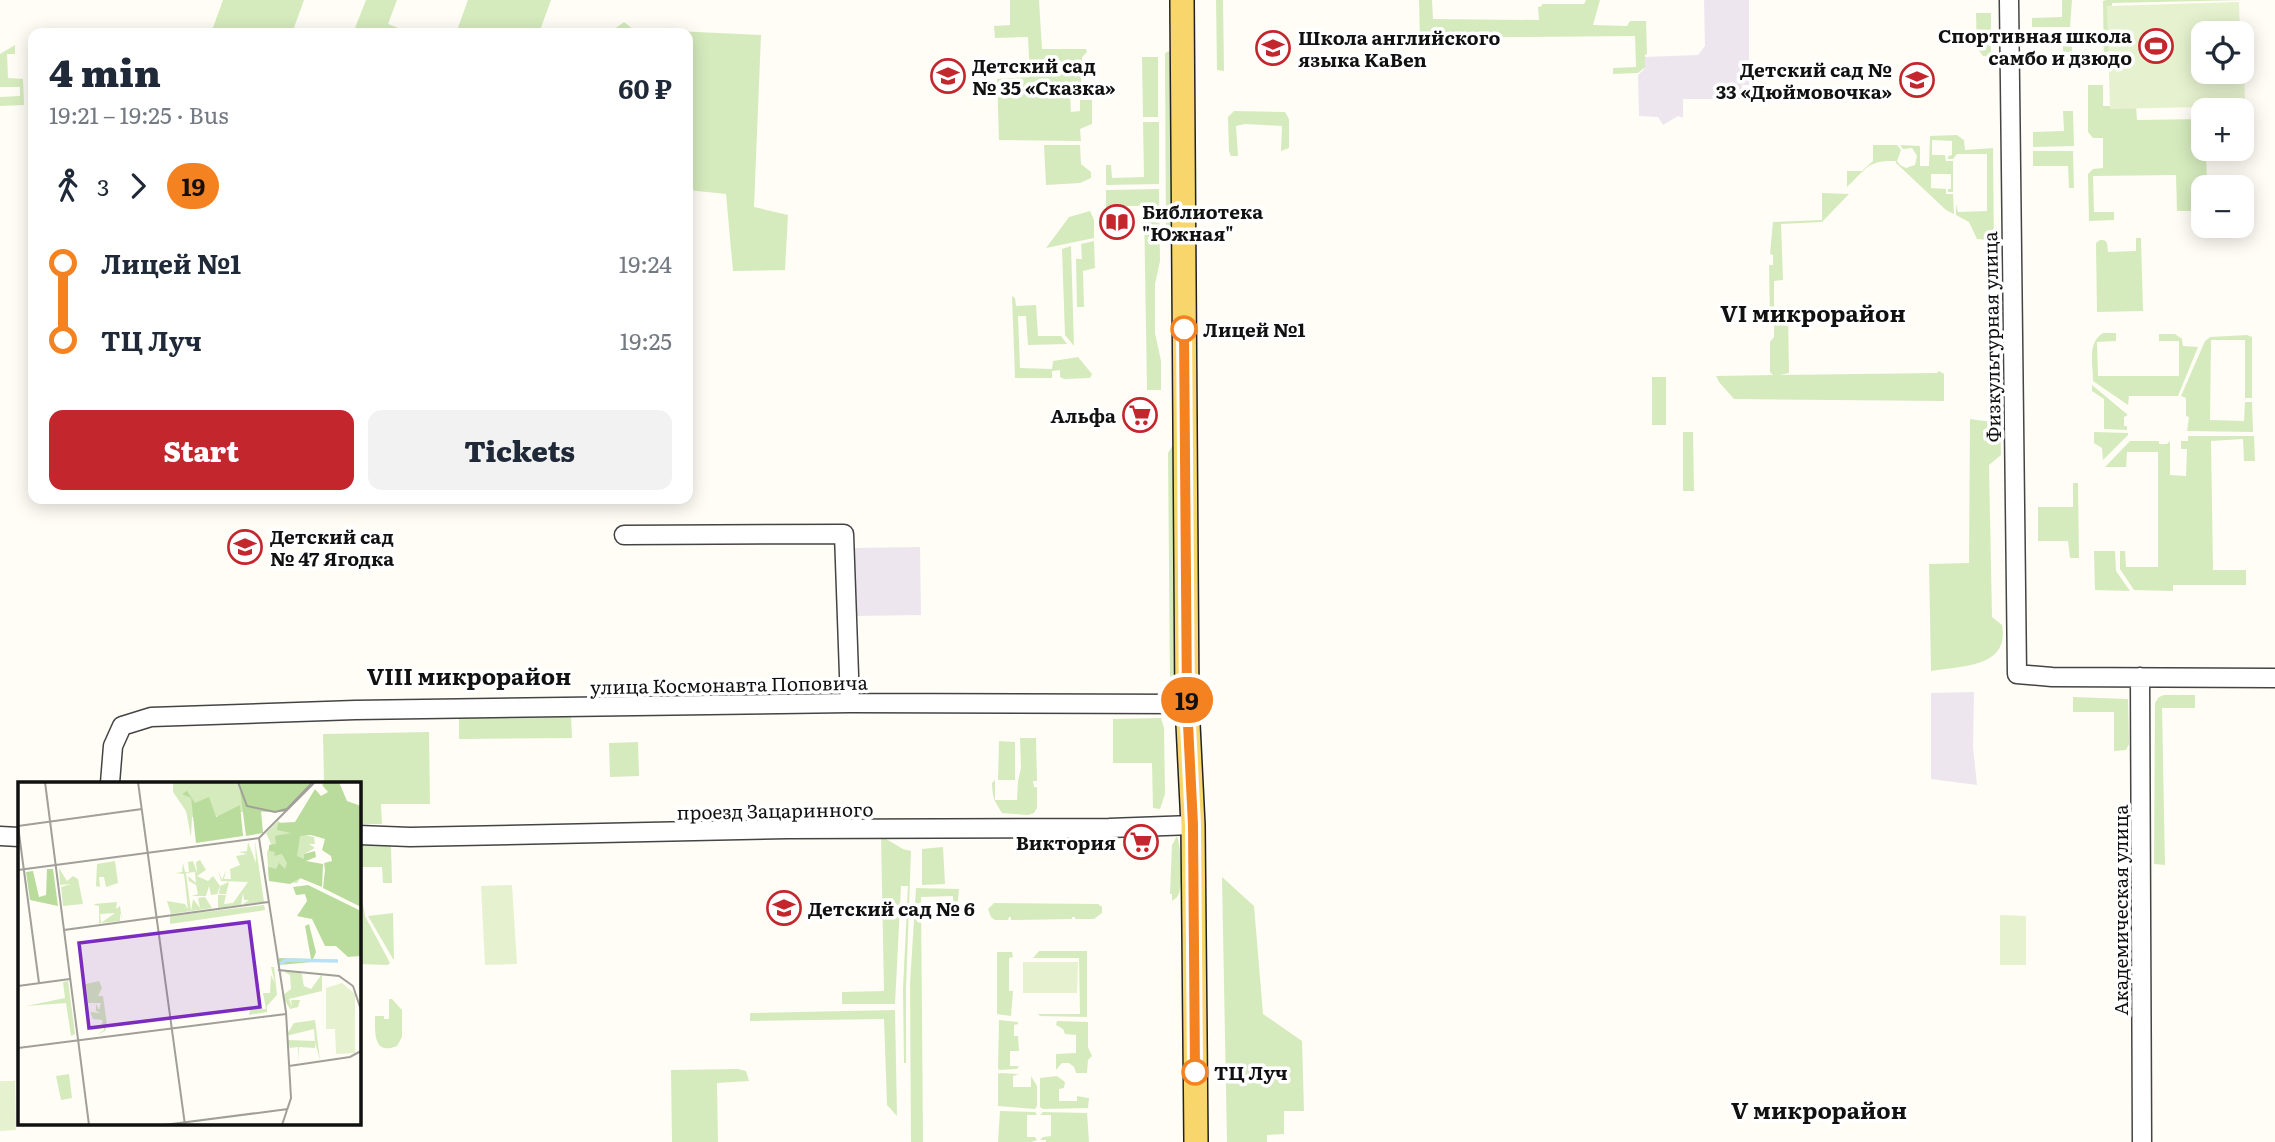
<!DOCTYPE html>
<meta charset="utf-8">
<style>
:root{--surface:#fff;--page:#f2f2f3;--text:#1f2937;--muted:#747a83;--accent:#c4262e}
body{margin:0;font-family:Literata,serif;background:var(--page);color:var(--text);height:100vh;display:flex;flex-direction:column;font-size:26px;white-space:nowrap}
*{box-sizing:border-box;margin:0}
p{font-size:23px;color:var(--muted)}
.icon{flex:none;width:38px;height:38px;fill:none;stroke:currentColor;stroke-width:2;stroke-linecap:round;stroke-linejoin:round}
.map{position:relative;flex:1;overflow:hidden}
.drawer{position:absolute;left:28px;top:28px;width:665px;height:476px;display:flex;flex-direction:column;background:var(--surface);border-radius:14px;box-shadow:0 4px 18px #0003}
.drawer>*{flex:none}
.badge{padding:0 14px;border-radius:23px;font-size:24px;line-height:46px}
.fabs{position:absolute;left:2191px;top:21px;display:grid;gap:14px}
.fabs a{display:grid;place-items:center;width:63px;height:63px;border-radius:14px;background:var(--surface);box-shadow:0 4px 18px #0003;font-size:35px}
.map>.badge{position:absolute;translate:-50% -50%;box-shadow:0 0 0 4px #fff}
.legs{display:flex;align-items:center;gap:10px;height:77px;padding:0 21px;font-size:23px}
.legs p{margin-inline-start:auto}
.overview{display:flex;align-items:center;justify-content:space-between;height:119px;padding:0 21px}
h1{font-size:38px;font-weight:800;line-height:52px}
.button{display:flex;gap:14px;margin-top:auto;padding:14px 21px}
.button a{flex:1;height:80px;border-radius:14px;background:var(--accent);color:#fff;font-size:28px;font-weight:800;line-height:80px;text-align:center}
.button a+a{background:var(--page);color:var(--text)}
ul{padding:0 21px;list-style:none}
li{display:flex;align-items:center;gap:24px;height:77px;font-size:26px}
li i{display:grid;place-items:center;width:10px;height:100%;margin:0 9px;background:currentColor}
li i::after{content:'';width:18px;height:18px;margin:-9px;border:5px solid;border-radius:50%;background:var(--surface)}
li p{margin-inline-start:auto}
li:first-child i{background:linear-gradient(#0000 50%,currentColor 0)}
li:last-child i{background:linear-gradient(currentColor 50%,#0000 0)}
.map>svg:first-child{display:block}
.industrial{fill:#eee6ef}
.green{fill:#d5ebbd}
.pitch{fill:#e6f2cf}
.lines{fill:none;stroke-linecap:round;stroke-linejoin:round}
.minor-casing{stroke:#444;stroke-width:21}
.major-casing{stroke:#222;stroke-width:26}
.minor{stroke:#fff;stroke-width:18}
.major{stroke:#f9d66b;stroke-width:23}
.line-1-casing{stroke:#fff;stroke-width:16}
.line-1{stroke:#f58220;stroke-width:10}
.stop-1-dot{fill:#fff;stroke:#f58220;stroke-width:3.5}
.labels{text-anchor:middle;dominant-baseline:central;stroke-width:7;stroke-linejoin:round;paint-order:stroke}
.poi-label{font-size:19px;font-weight:bold;fill:#111;stroke:#fff;text-anchor:start}
.stop-label{font-size:19px;font-weight:bold;fill:#111;stroke:#fff;text-anchor:start}
.street-label{font-size:19px;fill:#111;stroke:#fff}
.quarter-label{font-size:23px;font-weight:bold;fill:#111;stroke:#fff}
.inset-river{fill:none;stroke:#b9e0f7;stroke-width:3.5}
.inset-road{fill:none;stroke:#a09f9a;stroke-width:2}
.view{fill:#7b2cbf;fill-opacity:0.15;stroke:#7b2cbf;stroke-width:3.5}
.inset-edge{fill:none;stroke:#111;stroke-width:3.5}
</style>
<div class="map">
<svg width="2275" height="1142" viewBox="0 0 2275 1142">
<rect width="100%" height="100%" fill="#fffdf5"/>
<path class="industrial" d="M1704,0H1749V85H1742V99H1683V118L1678,116L1663,125L1658,117L1639,116L1638,75L1644,69V57L1698,55L1705,46Z
M920,547L921,615L855,616L854,548Z
M1974,692L1973,747L1977,785L1931,779V693Z"/>
<path class="green" d="M223,0H304L292,33H211Z
M366,0H397L388,24L401,29V33H353Z
M468,0H551L539,33H456Z
M1010,0H1039L1042,49H1086L1087,52L1082,57L1081,85L1091,88L1092,97H1070L1071,112L1080,111V100H1092V124L1080,129L1081,141L999,140L997,79L1030,77L1028,37L995,38L994,26L1010,25Z
M1216,0H1223L1224,71L1217,70Z
M1419,0H1432L1433,19L1539,20L1538,7L1542,6V4H1584L1586,0H1600L1593,25L1627,26L1630,21H1646L1647,54L1645,55V67L1638,73L1613,74V68L1636,67L1635,36L1420,38Z
M2062,0H2072L2070,27H2032V18L2062,17Z
M2106,0H2244L2112,3L2110,67H2104L2103,1Z
M1976,13H1991V57L1983,56L1977,48Z
M624,22L633,29L761,35L754,207L788,215L785,270L733,271L726,194L688,190V33H609Z
M2031,31H2072V64L2063,65V44H2031Z
M15,45V54H7L8,78L23,79L24,105L0,106V97L20,96V87H0V54Z
M1169,51L1171,58L1173,241H1166L1165,53Z
M1142,57H1158V117H1143Z
M2088,85H2103V106H2136L2137,120L2203,119V149H2206L2207,187H2203V211H2177L2176,175L2093,176L2094,212H2114V220L2089,221L2088,174L2093,169L2103,168V138H2093L2088,132Z
M1234,111L1285,112L1289,119V148L1281,151L1282,126L1245,124L1236,126L1238,156H1231L1229,151L1228,117Z
M2063,111H2073L2074,146L2033,147V132L2064,131Z
M1143,122H1159V184L1106,185V165H1111L1112,178L1144,177Z
M1957,135L1964,140L1965,150L1993,148L1994,253L1991,252L1990,240L1977,239L1969,222L1956,215V204L1958,212L1987,211V154H1957L1953,159H1948V156L1952,155V141L1932,140V155H1945L1946,161H1953V192H1948V189H1951V174H1931V188L1946,189V194H1953L1954,214L1946,210L1896,163V161C1868,160 1867,168 1847,187V171H1862L1873,161V145H1897L1901,150L1897,161L1900,165L1906,168L1915,165L1917,156L1912,148L1903,149L1900,145L1920,146V166H1929L1930,136Z
M1044,145H1080L1081,164L1091,172V178L1080,183L1046,185Z
M2033,151H2073L2074,188H2069L2068,166H2033Z
M1159,189L1160,261L1155,284V333L1161,361V390H1147L1144,206H1112V227H1106V190Z
M1822,193L1849,194L1822,222L1781,224L1783,280L1774,281V307H1779L1780,312H1785V308L1788,310L1789,373L1780,375L1937,373L1939,371L1944,374V401L1734,399L1719,382L1716,376L1773,375L1770,372V342L1774,337V324L1770,320L1769,265H1773V255L1770,254L1773,222L1822,220Z
M1090,211L1094,220V238L1046,248L1069,217Z
M2136,238H2141L2143,311L2097,312L2096,243L2100,240C2109,239 2107,246 2108,252L2136,251Z
M1094,241L1095,268L1083,271L1084,307H1077L1076,259H1082L1081,244Z
M1071,246L1074,346L1065,335L1062,249Z
M1012,296L1015,298L1016,306L1036,305L1038,336H1061L1067,344L1028,345L1026,316H1018L1020,368L1052,369L1053,361L1078,357L1092,374L1090,378L1064,379L1060,377V370L1052,371V378H1015Z
M2103,333H2116V341L2097,342L2098,376H2179V341H2159V334H2175L2182,339L2183,346L2198,347L2178,396H2129L2128,405L2093,381C2093,365 2087,342 2103,333Z
M2247,335L2252,337V398H2245V340H2211L2210,420L2244,421L2245,402H2252L2253,432L2187,431L2189,417L2186,416V398L2181,396L2205,341L2210,337Z
M1652,377H1666V425H1652Z
M2092,385L2128,415L2124,417V426H2127V430L2104,429V399L2092,391Z
M1970,419L1999,423L2000,427L2001,455L1989,465L1992,617L2002,625C2010,668 1961,666 1931,671L1929,564L1969,563Z
M1683,432H1693L1694,491H1683Z
M2094,432L2128,433V435L2103,460L2102,448L2094,443Z
M2188,436H2254L2255,461H2244L2243,439L2211,441L2213,570H2246V585H2173V591L2134,590L2120,569V551H2125L2126,567H2158V452H2127L2126,467H2105L2130,441H2159V444H2167L2170,441V475L2186,476L2187,449H2181V441H2188Z
M1173,445L1175,452L1177,679L1175,684L1170,679L1168,453Z
M2073,483H2078L2079,558H2070L2068,541H2038V507H2073Z
M2094,551H2115L2116,571L2130,591L2095,590Z
M2164,695H2195V708H2162L2165,865L2154,864L2155,703L2159,697Z
M2073,697L2128,699L2129,744L2126,750L2114,751V712H2073Z
M571,714L572,738L459,739V715Z
M1161,718L1164,728L1165,794L1160,809L1153,808L1152,763H1113V719Z
M429,732L430,804H381L382,824H359V783H324L323,734Z
M1020,738H1036L1037,781H1033L1034,787H1037V808L1034,813L1028,815L1002,813C994,799 993,801 992,783L995,780V800H1017L1018,781L1021,768Z
M999,741L1015,742V780H998Z
M638,742L639,776L610,777L609,743Z
M881,836L903,849L911,851L906,989V1063H904L903,989L908,886H901L895,1004H842V992L884,991Z
M1177,836C1181,846 1183,882 1179,893C1178,897 1176,898 1172,901V894H1170L1172,845Z
M363,838L365,846H391L392,883H383L382,867H359V839Z
M943,847L945,884L922,885V849Z
M1222,877L1254,906L1263,1014L1302,1041L1304,1111H1284V1134L1267,1135V1142H1227Z
M359,882L365,916L390,963L388,965L359,964Z
M916,888L959,889L957,910L953,909V896L921,897L923,1142H911L910,984Z
M994,903L1098,904L1102,907V913L1094,919H1075V917H1072V919L1011,920V917H1009L1008,920H995L991,917L988,909Z
M393,913L394,959H393L368,916Z
M1039,951H1087V1017L1040,1016L1038,1014H1080L1079,958H1033Z
M997,952H1012L1013,957L1009,958V991H1013L1011,1016L997,1014Z
M389,999H392L402,1010V1037L397,1046C373,1056 375,1032 375,1016H384V1019H389Z
M895,1010L897,1116L887,1105L884,1019L750,1021V1013Z
M999,1020L1018,1022V1024L1014,1025V1036H1018L1019,1051H1010V1066H1019L1017,1069L999,1070L998,1068Z
M1057,1021L1088,1022V1047L1092,1056L1088,1060L1087,1073H1076L1074,1067L1069,1063H1062L1056,1070V1054L1076,1053V1035L1065,1034L1063,1029L1056,1025Z
M738,1069L746,1071L749,1081L717,1083L718,1142H672L671,1070Z
M1000,1073L1019,1074L1013,1076V1087H1031V1076L1037,1086V1106L1035,1109L998,1106V1074Z
M1057,1076L1065,1082L1064,1088L1059,1089V1101H1077V1096L1089,1098L1088,1108L1043,1109L1040,1107V1078Z
M1000,1111L1035,1112L1037,1115H1027V1137H1035L1037,1140L1031,1142H998Z
M1043,1112L1087,1113L1089,1142H1046V1140H1040L1043,1137L1051,1136V1115H1040Z"/>
<path class="pitch" d="M2239,2L2240,33H2203V72H2242V58H2244L2245,106L2110,109L2107,6Z
M512,885L517,964L485,965L481,886Z
M2000,915L2026,916V965H2000Z
M1023,962H1078L1077,993H1023Z
M0,1081H15L16,1130L0,1131Z"/>
<g class="lines">
<g class="minor-casing">
<path id="minor" d="M2009,0L2017,674L2052,677L2275,678
M624,535L844,534L850,703
M2140,677L2142,1142
M110,783L113,746L122,726L151,717L355,710L850,703L1187,704
M359,835L410,837L787,829L1109,828L1193,825
M0,836L19,837"/>
</g>
<g class="major-casing">
<path id="major" d="M1182,0L1187,704L1193,825L1196,1142"/>
</g>
<use href="#minor" class="minor"/>
<use href="#major" class="major"/>
</g>
<g class="lines">
<g class="line-1-casing">
<path id="line-1" d="M1184,329L1187,704L1193,825L1195,1072"/>
</g>
<use href="#line-1" class="line-1"/>
</g>
<defs>
<g id="stadium-ring" transform="scale(1.75)"><circle r="9.5" fill="#fff" stroke="#c4262e" stroke-width="1.5"/><path d="M0-5a6.5 5 0 1 0 0 10a6.5 5 0 1 0 0-10ZM-3.5-1.8h7v3.6h-7Z" fill="#c4262e"/></g>
<g id="school-ring" transform="scale(1.75)"><circle r="9.5" fill="#fff" stroke="#c4262e" stroke-width="1.5"/><path d="M0-5L7-2L0 1L-7-2ZM-4 1L0 2.5L4 1V4Q0 6-4 4Z" fill="#c4262e"/></g>
<g id="library-ring" transform="scale(1.75)"><circle r="9.5" fill="#fff" stroke="#c4262e" stroke-width="1.5"/><path d="M-6-4Q-3-5.5-.7-3.5V5Q-3 3-6 4ZM6-4Q3-5.5 .7-3.5V5Q3 3 6 4Z" fill="#c4262e"/></g>
<g id="supermarket-ring" transform="scale(1.75)"><circle r="9.5" fill="#fff" stroke="#c4262e" stroke-width="1.5"/><path d="M-6-5.5h2.5l.6 2H6L4.5 2H-2.5L-4.4-4H-6ZM-1.5 3.2a1.3 1.3 0 1 0 .1 0ZM3 3.2a1.3 1.3 0 1 0 .1 0Z" fill="#c4262e"/></g>
</defs>
<g fill-rule="evenodd">
<use href="#stadium-ring" x="2156" y="46"/>
<use href="#school-ring" x="1273" y="48"/>
<use href="#school-ring" x="948" y="76"/>
<use href="#school-ring" x="1917" y="80"/>
<use href="#library-ring" x="1117" y="222"/>
<use href="#supermarket-ring" x="1140" y="415"/>
<use href="#school-ring" x="245" y="547"/>
<use href="#supermarket-ring" x="1141" y="842"/>
<use href="#school-ring" x="784" y="908"/>
</g>
<g class="stop-1-dot">
<circle cx="1184" cy="329" r="12"/>
<circle cx="1195" cy="1072" r="12"/>
</g>
<g class="labels">
<g class="poi-label">
<text x="2132" y="35" text-anchor="end">Спортивная школа<tspan x="2132" dy="22">самбо и дзюдо</tspan></text>
<text x="1298" y="37">Школа английского<tspan x="1298" dy="22">языка KaBen</tspan></text>
<text x="972" y="65">Детский сад<tspan x="972" dy="22">№ 35 «Сказка»</tspan></text>
<text x="1892" y="69" text-anchor="end">Детский сад №<tspan x="1892" dy="22">33 «Дюймовочка»</tspan></text>
<text x="1142" y="211">Библиотека<tspan x="1142" dy="22">"Южная"</tspan></text>
<text x="1116" y="415" text-anchor="end">Альфа</text>
<text x="270" y="536">Детский сад<tspan x="270" dy="22">№ 47 Ягодка</tspan></text>
<text x="1116" y="842" text-anchor="end">Виктория</text>
<text x="808" y="908">Детский сад № 6</text>
</g>
<g class="stop-label">
<text x="1203" y="329">Лицей №1</text>
<text x="1214" y="1072">ТЦ Луч</text>
</g>
<g class="street-label">
<text transform="translate(1991 337) rotate(-91)">Физкультурная улица</text>
<text transform="translate(729 684) rotate(-1)">улица Космонавта Поповича</text>
<text transform="translate(775 810) rotate(-1)">проезд Зацаринного</text>
<text transform="translate(2120 910) rotate(-90)">Академическая улица</text>
</g>
<g class="quarter-label">
<text x="1813" y="312">VI микрорайон</text>
<text x="469" y="675">VIII микрорайон</text>
<text x="1819" y="1109">V микрорайон</text>
</g>
</g>
<g transform="translate(18 782)">
<rect width="343" height="343" fill="#fffdf5"/>
<path d="M155,0H296L267,30H222V24L202,34L174,35L173,55L168,29L155,10ZM260,39L270,46L287,45L285,53L296,55L297,62H291L297,66L286,72V91L279,101L251,99L249,70L253,62L248,51ZM237,59L246,120L224,123L231,118H226L225,111L223,123L200,126V113H208L206,122L215,121L230,100L203,99L200,88L204,98L208,88L206,97H213L212,87L222,83L218,74L229,72L221,70L229,69L230,60L238,81ZM182,78L188,88L179,94L190,99L195,94L202,104L211,100L208,112H201L202,104L199,112L193,113L191,104L188,114H174L180,112L178,103L171,99L170,94L178,101L177,90L168,91L173,129L175,117L182,126L180,116L187,115L194,126L153,132L149,119L167,122L170,127L166,92L158,91L164,90L165,81L167,90H171L170,80L175,79L179,91L178,80ZM97,79L100,101L88,105L86,95H81L82,105L78,104L79,82ZM41,86L49,99L55,94L60,97L65,122L45,124L43,105L53,102L42,103ZM99,120L98,127L102,124L104,138L102,131V139L83,141L97,131L82,132L83,142L81,141V124L77,123L76,122ZM246,123L247,128L242,129L152,142V134ZM253,185H256L259,213L249,224V230L231,233L232,226L248,227L245,211H252L253,193L257,201ZM283,189L286,204L293,207L304,192V209L271,217L274,225L273,218H282L280,225L272,227L264,214L273,207L272,193L266,190ZM50,199L57,252L53,254L48,221L8,224L47,216L45,200ZM81,199L84,206L80,214H85L89,243L87,249L79,253L86,248L85,241L83,247L72,248L83,244L85,238L75,237L72,230L83,231L78,229V222L81,228L83,221H70L68,202ZM297,238L302,278L297,260V266L281,265V280L280,265L272,266L269,258L297,259L296,247L268,254L276,241ZM51,292L54,316L43,318L38,294Z" fill="#d5ebbd"/>
<path d="M221,0H296L267,30L243,29L245,51L228,54ZM307,0H321L329,19L343,24V125L305,106L307,88L306,81L314,79L313,74L304,68L307,57L293,53L282,54L279,74L286,77V72L297,69L298,75L288,79L305,82L304,105L282,96L272,102L251,99L250,85L258,87L261,81L267,87L269,81L264,72L256,74L257,70L251,69V63L258,62L257,54L273,51L259,48L260,41L277,40L297,7L303,14L310,10L304,3ZM169,9L177,21L191,15L198,35L222,23L225,54L178,61L173,16L164,12ZM29,87H35L40,124L12,118L8,90L15,89L21,115L28,113ZM290,103L343,129L342,174L330,175L318,164H307L294,137L279,134L289,119L287,112L278,113L275,105ZM291,142L298,170L294,180L261,183V176L293,177L287,144Z" fill="#b9dc9c"/>
<path d="M324,201L337,212V271L318,272L317,247H308V206Z" fill="#e6f2cf"/>
<path class="inset-river" d="M262,182L268,178L320,179"/>
<path class="inset-road" d="M27,0L71,343M120,0L167,343M220,0L229,24L257,30L269,27L295,0M0,44L21,201M0,44L124,27M241,56L297,0M0,88L241,56L268,230L273,316L264,343M46,148L250,120M260,188L321,194L335,204L343,228M0,204L52,197M0,266L268,232M271,284L332,275L343,269M146,343L270,327"/>
<path class="view" d="M231,140L242,225L71,246L61,161Z"/>
<rect width="343" height="343" class="inset-edge"/>
</g>
</svg>
<div class="fabs">
<a><svg class="icon" aria-label="locate" viewBox="0 0 24 24"><circle cx="12" cy="12" r="6"/><path d="M12 2v4M12 18v4M2 12h4M18 12h4"/></svg></a>
<a>+</a>
<a>−</a>
</div>
<b class="badge" style="left:1187px;top:700px;background:#f58220;color:#111">19</b>
<section class="drawer">
<div class="overview"><div><h1>4 min</h1><p>19:21 – 19:25 · Bus</p></div><b>60 ₽</b></div>
<div class="legs"><svg class="icon" aria-label="walk" viewBox="0 0 24 24"><circle cx="13" cy="4" r="2"/><path d="M13 8l-2 6 4 7M11 14l-3 7M7 12l3-4h3l4 4"/></svg>3<svg class="icon" aria-label="forward" viewBox="0 0 24 24"><path d="M9 5l7 7-7 7"/></svg><b class="badge" style="background:#f58220;color:#111">19</b></div>
<ul>
<li><i style="color:#f58220"></i><b>Лицей №1</b><p>19:24</p></li>
<li><i style="color:#f58220"></i><b>ТЦ Луч</b><p>19:25</p></li>
</ul>
<div class="button"><a>Start</a><a>Tickets</a></div>
</section>
</div>
